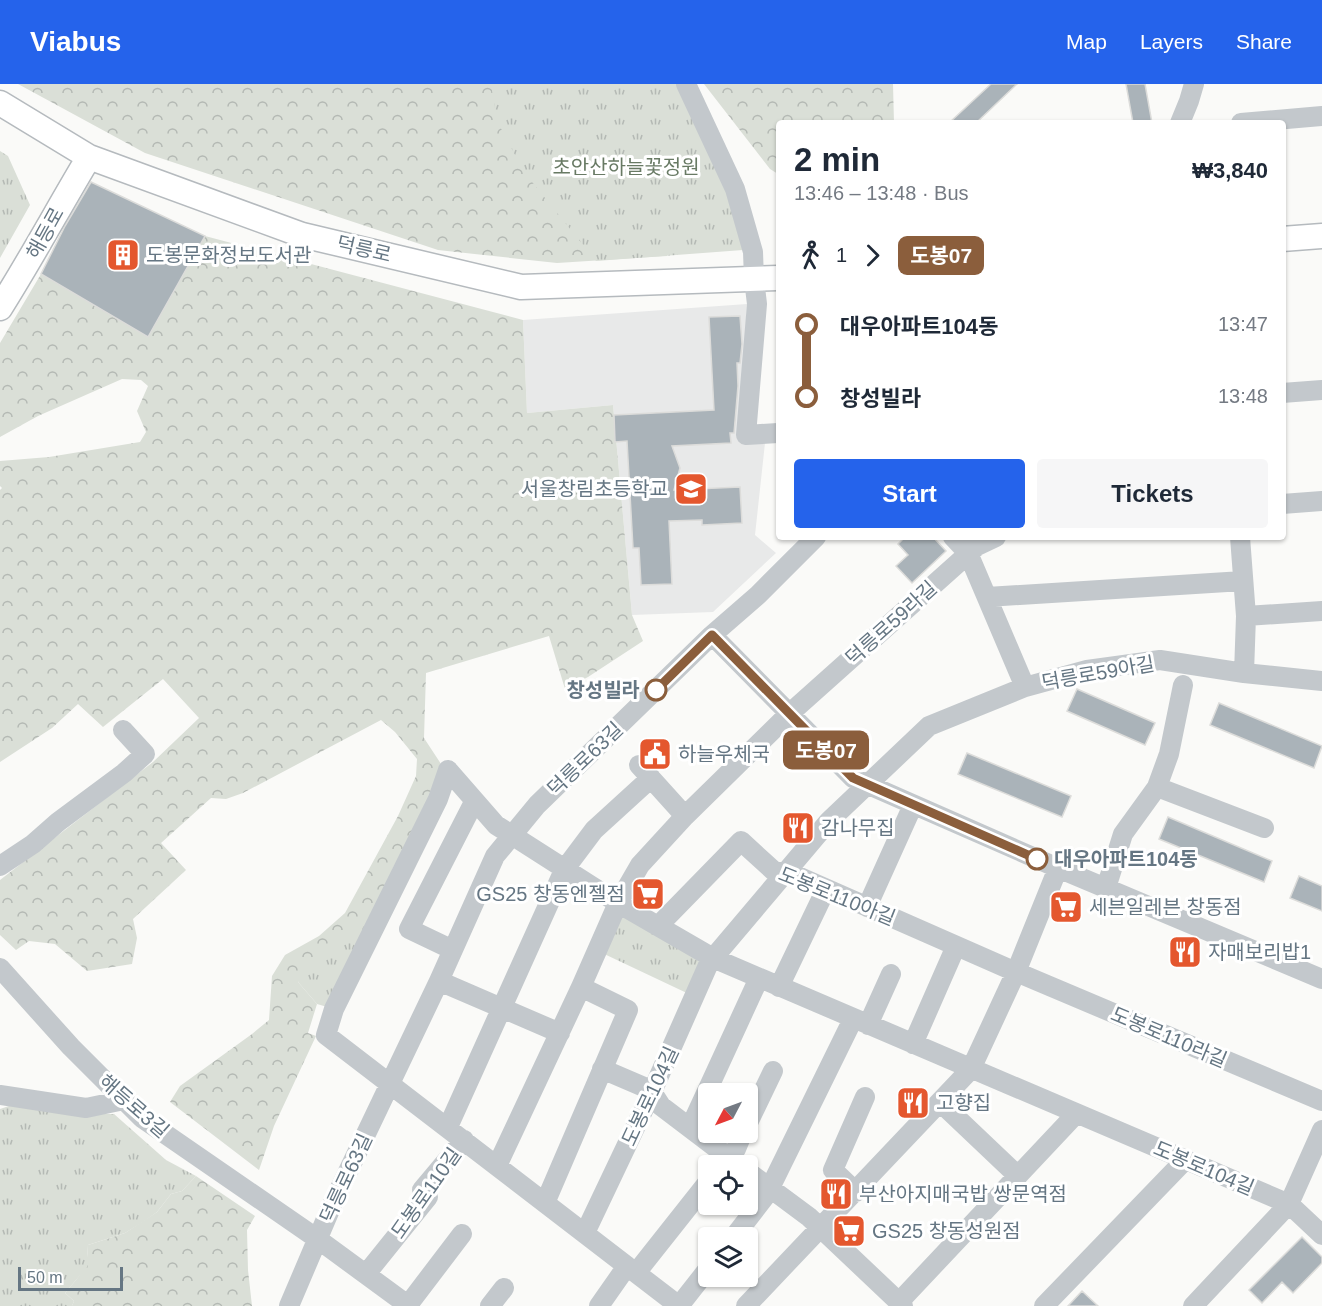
<!DOCTYPE html>
<meta charset="utf-8">
<style>
:root{--surface:#fff;--page:#f6f6f7;--text:#1f2937;--muted:#747a83;--accent:#2563eb}
body{margin:0;font-family:Arial,"Noto Sans KR",sans-serif;background:var(--page);color:var(--text);height:100vh;display:flex;flex-direction:column;font-size:22px;white-space:nowrap}
*{box-sizing:border-box;margin:0}
p{font-size:20px;color:var(--muted)}
.icon{flex:none;width:33px;height:33px;fill:none;stroke:currentColor;stroke-width:2;stroke-linecap:round;stroke-linejoin:round}
.map{position:relative;flex:1;overflow:hidden}
.side{position:absolute;left:776px;top:36px;width:510px;height:420px;display:flex;flex-direction:column;background:var(--surface);border-radius:6px;box-shadow:0 2px 4px #0004}
.side>*{flex:none}
.badge{padding:0 12px;border-radius:9px;font-size:21px;line-height:39px}
.needle{width:39px;rotate:229deg}
.buttons{position:absolute;left:698px;top:999px;display:grid;gap:12px}
.buttons a{display:grid;place-items:center;width:60px;height:60px;border-radius:6px;background:var(--surface);box-shadow:0 2px 4px #0004;font-size:30px}
.scale{position:absolute;left:18px;bottom:15px;width:105px;box-sizing:border-box;padding-left:6px;border:3px solid #657683;border-top:0;font-size:16px;line-height:21px;white-space:nowrap;color:#657683;-webkit-text-stroke:4px #fff;paint-order:stroke}
.map>.badge{position:absolute;translate:-50% -50%;box-shadow:0 0 0 3px #fff}
.legs{display:flex;align-items:center;gap:9px;height:66px;padding:0 18px;font-size:20px}
.legs p{margin-inline-start:auto}
.head{display:flex;align-items:center;justify-content:space-between;height:102px;padding:0 18px}
h1{font-size:33px;font-weight:700;line-height:45px}
.primary-button{display:flex;gap:12px;margin-top:auto;padding:12px 18px}
.primary-button a{flex:1;height:69px;border-radius:6px;background:var(--accent);color:#fff;font-size:24px;font-weight:700;line-height:69px;text-align:center}
.primary-button a+a{background:var(--page);color:var(--text)}
ul{padding:0 18px;list-style:none}
li{display:flex;align-items:center;gap:21px;height:72px;font-size:22px}
li i{display:grid;place-items:center;width:9px;height:100%;margin:0 8px;background:currentColor}
li i::after{content:'';width:15px;height:15px;margin:-8px;border:4px solid;border-radius:50%;background:var(--surface)}
li p{margin-inline-start:auto}
li:first-child i{background:linear-gradient(#0000 50%,currentColor 0)}
li:last-child i{background:linear-gradient(currentColor 50%,#0000 0)}
header{display:flex;align-items:center;gap:36px;box-sizing:border-box;height:84px;padding:0 30px;background:var(--accent);color:#fff}
header strong{font-size:28px}
nav{display:flex;gap:33px;margin-inline-start:auto;font-size:21px}
.map>svg:first-child{display:block}
.built{fill:#e8e9e9}
.forest{fill:url(#forest-crowns)}
.park{fill:url(#park-tufts)}
.building{fill:#aab3b9;stroke:#dcdcda;stroke-width:1.5}
.lines{fill:none;stroke-linecap:round;stroke-linejoin:round}
.major-casing{stroke:#b5babe;stroke-width:27}
.minor{stroke:#c3c8cc;stroke-width:20}
.major{stroke:#fff;stroke-width:24}
.line-1-casing{stroke:#fff;stroke-width:14}
.line-1{stroke:#8b5e3c;stroke-width:9}
.stop-1-dot{fill:#fff;stroke:#8b5e3c;stroke-width:3}
.labels{text-anchor:middle;dominant-baseline:central;stroke-width:6;stroke-linejoin:round;paint-order:stroke}
.park-label{font-size:20px;fill:#687a64;stroke:#fff}
.street-label{font-size:20px;fill:#657683;stroke:#fff}
.poi-label{font-size:20px;fill:#657683;stroke:#fff;text-anchor:start}
.stop-label{font-size:20px;font-weight:bold;fill:#657683;stroke:#fff;text-anchor:end}
</style>
<header>
<strong>Viabus</strong>
<nav><a>Map</a><a>Layers</a><a>Share</a></nav>
</header>
<div class="map">
<svg width="1322" height="1222" viewBox="0 0 1322 1222">
<defs>
<pattern id="forest-crowns" width="20" height="18" patternUnits="userSpaceOnUse" patternTransform="scale(1.5)"><rect width="20" height="18" fill="#dadfd7"/><path d="M2 6a3 3 0 1 1 6 0M12 15a3 3 0 1 1 6 0" fill="none" stroke="#b4b9b4"/></pattern>
<pattern id="park-tufts" width="24" height="20" patternUnits="userSpaceOnUse" patternTransform="scale(1.5)"><rect width="24" height="20" fill="#dadfd7"/><path d="M3 7l-1-3M5 7V3M7 7l1-3M15 17l-1-3M17 17v-4M19 17l1-3" fill="none" stroke="#b4b9b4"/></pattern>
</defs>
<rect width="100%" height="100%" fill="#fafaf8"/>
<path class="built" d="M747,220L741,357L765,359L755,451L776,469L713,528L632,531L613,321L527,329L523,236Z"/>
<path class="forest" d="M18,0H677L667,172L557,179L438,166L145,69Z
M704,0H893L894,39H778V90L770,85Z
M205,152L523,236L527,329L613,321L632,531L643,557L588,593L565,605L549,552L426,589L424,654L443,683L434,711L393,784L387,805L362,848L298,898L317,920L308,949L316,952L274,1042L259,1086L170,1018L180,1002L252,950L269,936L272,892L285,871L319,852L345,829L398,732L416,692L417,675L395,648L381,636L243,709L226,715L211,714L161,759L186,786L133,835L137,854L132,880L87,887L55,860L29,857L16,866L0,851V796L153,678L199,634L163,595L103,643L78,620L52,644L0,678V406L2,404L0,402V377L49,373L140,358L146,348L137,327L148,302L141,296L122,295L38,332L0,353V259L41,190L148,253Z
M196,1092L255,1132L247,1146L248,1186L252,1222H72L74,1217L65,1209C79,1192 88,1185 88,1161L125,1149L157,1128L171,1110L182,1107Z"/>
<path class="park" d="M491,0H677L731,111L743,166L596,177L524,88L497,37Z
M0,67L8,72L30,121L0,174Z
M618,828L706,876L691,911L600,868Z
M352,839L368,853L334,925L317,920L298,898C314,872 328,857 352,839Z
M15,1020L90,1030H114L166,1076L196,1092L182,1107L171,1110L157,1128L143,1138L125,1149L88,1161L87,1183L65,1209L74,1217L72,1222H0V1025Z"/>
<path class="building" d="M991,0H1017L976,39H949Z
M1126,0H1145L1152,39H1133Z
M91,98L205,152L148,253L41,190L65,142Z
M740,232L742,260L740,279H737L738,302L734,349H730L731,359L672,362L680,384L674,406L740,403L742,439L702,441V436L669,437L672,500L641,501L639,464H633L627,357L615,358L614,331L714,326L709,233Z
M905,453H933L946,467L912,499L896,482L908,471L898,460Z
M1077,605L1155,639L1145,661L1067,627Z
M1219,619L1322,662L1314,684L1210,641Z
M967,669L1071,712L1062,733L958,690Z
M1168,733L1272,777L1264,798L1159,755Z
M1299,792L1322,802V827L1290,814Z
M1302,1153L1322,1173V1179L1293,1209L1282,1198L1262,1219L1249,1206Z
M1082,1207L1098,1222H1068Z"/>
<g class="lines">
<g class="major-casing">
<path id="major" d="M0,19L89,73L302,151L521,203L778,194
M1282,155L1322,152
M0,224C31,175 59,123 89,73"/>
</g>
<path class="minor" d="M686,0L735,105L753,168L754,195L757,220L746,351L778,349
M1180,39L1189,17L1194,0
M1241,39L1322,32
M1282,309L1322,306
M1282,420L1322,417
M953,453L968,469L1025,603
M1240,453L1246,532L1244,589
M987,513L1243,497
M1246,532L1322,527
M712,551L853,694L1058,784L1322,895
M639,681L685,732
M448,686L496,741L618,819L713,874L1289,1120L1322,1151
M448,686L438,715L334,925L326,951L679,1222
M1157,703L1264,744
M0,782L33,760L58,738L124,689L145,670L123,646
M1106,804L1123,750L1157,703L1169,670L1183,601
M867,823L913,721
M658,842L741,757L776,789L786,787L1016,888L1322,1017
M453,866L409,845L474,718
M0,884L71,963L142,1034L319,1156L409,1222
M439,897L560,949
M779,903L826,805
M868,941L891,890
M913,960L956,862
M602,985L644,1003L652,1008L661,1022L740,1082
M0,1011L86,1024L124,1016
M940,1018L1018,1092
M747,1041L773,987
M448,1043L564,786L594,746L651,694
M690,1044L759,894
M497,1082L581,903L618,819L640,781L685,732L789,630L977,462L996,453
M721,1082L736,1065L743,1048
M747,1087L809,1133L903,1222
M856,1108L833,1086L865,1013
M545,1119L628,926L581,903
M585,1149L652,1008L709,879L829,737L929,642L1025,603L1087,586L1160,576L1244,589L1322,597
M733,1154L767,1110L853,935
M636,1189L708,1098
M366,1190L428,1113L422,1106L464,1056
M899,1218L1076,1030
M408,1221L462,1150
M289,1222L332,1121L439,897L495,772L537,721L712,551L758,511L816,453
M490,1222L504,1204
M599,1222L627,1182
M679,1222L708,1185
M746,1222L971,985L1016,888L1058,784
M1044,1222L1185,1076
M1193,1222L1289,1120L1322,1046"/>
<use href="#major" class="major"/>
</g>
<g class="lines">
<g class="line-1-casing">
<path id="line-1" d="M656,606L712,551L853,694L1037,775"/>
</g>
<use href="#line-1" class="line-1"/>
</g>
<defs>
<g id="building-square" transform="scale(1.725)"><rect x="-9" y="-9" width="18" height="18" rx="4" fill="#e4572e" stroke="#fff"/><path d="M-4-6H4V6H1V3H-1V6H-4ZM-2.5-4.3h1.7v1.8h-1.7ZM.8-4.3h1.7v1.8H.8ZM-2.5-1h1.7V.8h-1.7ZM.8-1h1.7V.8H.8Z" fill="#fff"/></g>
<g id="school-square" transform="scale(1.725)"><rect x="-9" y="-9" width="18" height="18" rx="4" fill="#e4572e" stroke="#fff"/><path d="M0-5L7-2L0 1L-7-2ZM-4 1L0 2.5L4 1V4Q0 6-4 4Z" fill="#fff"/></g>
<g id="civic-square" transform="scale(1.725)"><rect x="-9" y="-9" width="18" height="18" rx="4" fill="#e4572e" stroke="#fff"/><path d="M-.6-6.5H3V-4.5H.6V-3L4-1V1h2V6H-6V1h2V-1L-.6-3ZM-1.2 2.5V6h2.4V2.5Z" fill="#fff"/></g>
<g id="restaurant-square" transform="scale(1.725)"><rect x="-9" y="-9" width="18" height="18" rx="4" fill="#e4572e" stroke="#fff"/><path d="M-5-6h1v4h1v-4h1v4h1v-4h1v5L-1.5 .5V6h-2V.5L-5-1ZM5-6V6H3V1.5H1.5Q1.5-4 5-6Z" fill="#fff"/></g>
<g id="supermarket-square" transform="scale(1.725)"><rect x="-9" y="-9" width="18" height="18" rx="4" fill="#e4572e" stroke="#fff"/><path d="M-6-5.5h2.5l.6 2H6L4.5 2H-2.5L-4.4-4H-6ZM-1.5 3.2a1.3 1.3 0 1 0 .1 0ZM3 3.2a1.3 1.3 0 1 0 .1 0Z" fill="#fff"/></g>
</defs>
<g fill-rule="evenodd">
<use href="#building-square" x="123" y="171"/>
<use href="#school-square" x="691" y="405"/>
<use href="#civic-square" x="655" y="670"/>
<use href="#restaurant-square" x="798" y="744"/>
<use href="#supermarket-square" x="648" y="810"/>
<use href="#supermarket-square" x="1066" y="823"/>
<use href="#restaurant-square" x="1185" y="868"/>
<use href="#restaurant-square" x="913" y="1019"/>
<use href="#restaurant-square" x="836" y="1110"/>
<use href="#supermarket-square" x="849" y="1147"/>
</g>
<g class="stop-1-dot">
<circle cx="656" cy="606" r="10"/>
<circle cx="1037" cy="775" r="10"/>
</g>
<g class="labels">
<g class="park-label">
<text x="626" y="83">초안산하늘꽃정원</text>
</g>
<g class="street-label">
<text transform="translate(45 149) rotate(-61)">해등로</text>
<text transform="translate(364 165) rotate(13)">덕릉로</text>
<text transform="translate(891 539) rotate(-42)">덕릉로59라길</text>
<text transform="translate(1098 589) rotate(-10)">덕릉로59아길</text>
<text transform="translate(585 675) rotate(-44)">덕릉로63길</text>
<text transform="translate(837 812) rotate(22)">도봉로110아길</text>
<text transform="translate(1169 953) rotate(23)">도봉로110라길</text>
<text transform="translate(650 1012) rotate(-65)">도봉로104길</text>
<text transform="translate(134 1022) rotate(41)">해등로3길</text>
<text transform="translate(1204 1084) rotate(23)">도봉로104길</text>
<text transform="translate(346 1094) rotate(-65)">덕릉로63길</text>
<text transform="translate(426 1109) rotate(-55)">도봉로110길</text>
</g>
<g class="poi-label">
<text x="146" y="171">도봉문화정보도서관</text>
<text x="668" y="405" text-anchor="end">서울창림초등학교</text>
<text x="678" y="670">하늘우체국</text>
<text x="821" y="744">감나무집</text>
<text x="625" y="810" text-anchor="end">GS25 창동엔젤점</text>
<text x="1089" y="823">세븐일레븐 창동점</text>
<text x="1208" y="868">자매보리밥1</text>
<text x="936" y="1019">고향집</text>
<text x="859" y="1110">부산아지매국밥 쌍문역점</text>
<text x="872" y="1147">GS25 창동성원점</text>
</g>
<g class="stop-label">
<text x="640" y="606">창성빌라</text>
<text x="1054" y="775" text-anchor="start">대우아파트104동</text>
</g>
</g>
</svg>
<div class="buttons">
<a><svg class="needle" viewBox="-14 -14 28 28"><path d="M0-13l5 13h-10z" fill="#e53935"/><path d="M0 13l5-13h-10z" fill="#747a83"/></svg></a>
<a><svg class="icon" aria-label="locate" viewBox="0 0 24 24"><circle cx="12" cy="12" r="6"/><path d="M12 2v4M12 18v4M2 12h4M18 12h4"/></svg></a>
<a><svg class="icon" aria-label="layers" viewBox="0 0 24 24"><path d="M12 4l9 5-9 5-9-5zM3 14l9 5 9-5"/></svg></a>
</div>
<div class="scale">50 m</div>
<b class="badge" style="left:826px;top:666px;background:#8b5e3c;color:#fff">도봉07</b>
<section class="side">
<div class="head"><div><h1>2 min</h1><p>13:46 – 13:48 · Bus</p></div><b>₩3,840</b></div>
<div class="legs"><svg class="icon" aria-label="walk" viewBox="0 0 24 24"><circle cx="13" cy="4" r="2"/><path d="M13 8l-2 6 4 7M11 14l-3 7M7 12l3-4h3l4 4"/></svg>1<svg class="icon" aria-label="forward" viewBox="0 0 24 24"><path d="M9 5l7 7-7 7"/></svg><b class="badge" style="background:#8b5e3c;color:#fff">도봉07</b></div>
<ul>
<li><i style="color:#8b5e3c"></i><b>대우아파트104동</b><p>13:47</p></li>
<li><i style="color:#8b5e3c"></i><b>창성빌라</b><p>13:48</p></li>
</ul>
<div class="primary-button"><a>Start</a><a>Tickets</a></div>
</section>
</div>
